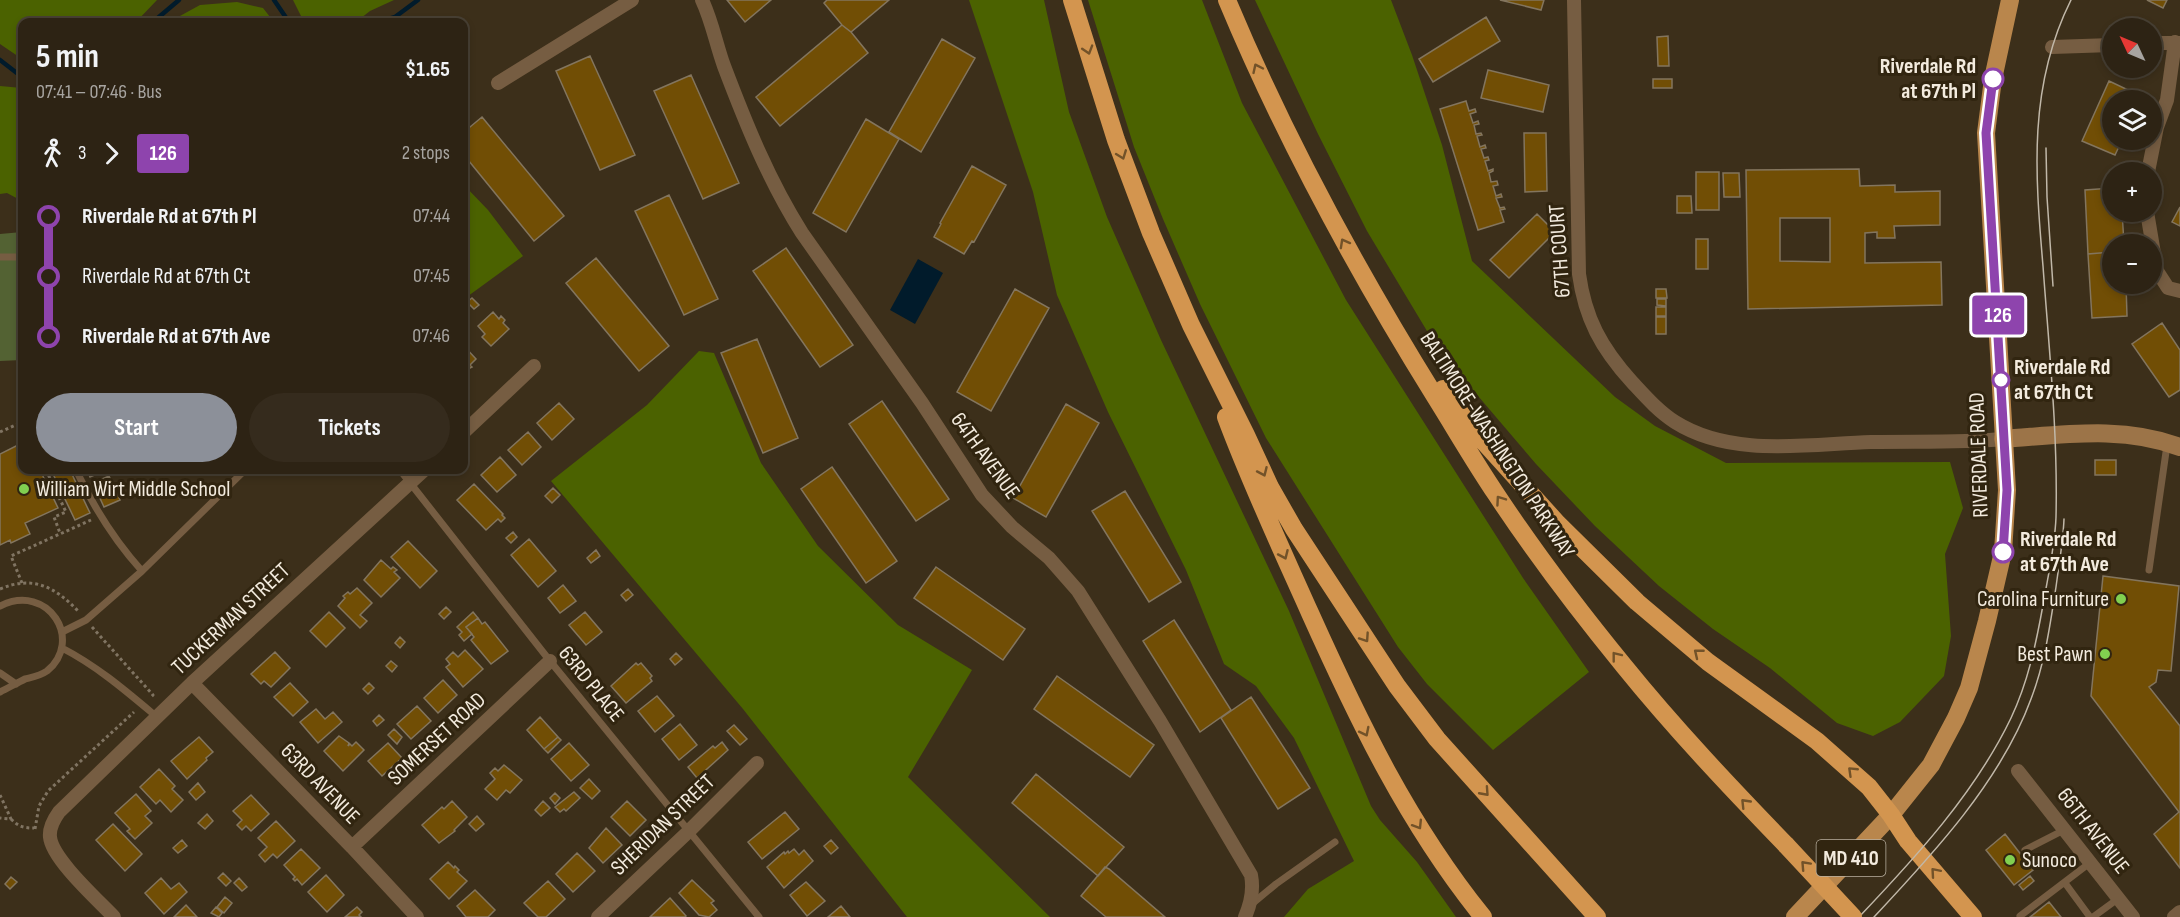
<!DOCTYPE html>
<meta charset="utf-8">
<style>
:root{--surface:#2d2314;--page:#352b1d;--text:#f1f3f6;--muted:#a7a4a0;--line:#484034;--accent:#8c9099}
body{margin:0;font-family:"Sofia Sans Condensed",sans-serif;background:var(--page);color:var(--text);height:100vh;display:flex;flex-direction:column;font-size:22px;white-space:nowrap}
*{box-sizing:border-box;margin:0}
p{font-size:20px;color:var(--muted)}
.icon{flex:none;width:33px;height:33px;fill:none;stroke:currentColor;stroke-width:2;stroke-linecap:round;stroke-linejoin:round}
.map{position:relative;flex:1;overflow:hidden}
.sheet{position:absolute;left:18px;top:18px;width:450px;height:456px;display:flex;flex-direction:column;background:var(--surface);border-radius:12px;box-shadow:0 3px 9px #0003,0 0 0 2px var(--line)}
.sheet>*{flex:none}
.badge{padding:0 12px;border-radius:4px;font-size:21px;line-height:39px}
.needle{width:39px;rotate:314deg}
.tools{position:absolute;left:2102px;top:18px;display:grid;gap:12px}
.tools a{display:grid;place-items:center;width:60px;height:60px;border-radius:50%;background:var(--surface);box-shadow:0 3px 9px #0003,0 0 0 2px var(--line);font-size:30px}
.map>.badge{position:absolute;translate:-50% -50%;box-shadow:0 0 0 3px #fff}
.legs{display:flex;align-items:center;gap:9px;height:66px;padding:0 18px;font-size:20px}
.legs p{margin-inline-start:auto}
.headline{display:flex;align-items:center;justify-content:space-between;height:102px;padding:0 18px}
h1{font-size:33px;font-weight:700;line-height:45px}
.primary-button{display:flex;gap:12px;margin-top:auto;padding:12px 18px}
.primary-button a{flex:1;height:69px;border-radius:36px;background:var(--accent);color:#fff;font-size:24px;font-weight:700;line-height:69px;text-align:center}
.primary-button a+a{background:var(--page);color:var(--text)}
ul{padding:0 18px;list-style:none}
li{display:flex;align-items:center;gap:21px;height:60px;font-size:22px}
li i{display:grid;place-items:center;width:9px;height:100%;margin:0 8px;background:currentColor}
li i::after{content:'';width:15px;height:15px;margin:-8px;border:4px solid;border-radius:50%;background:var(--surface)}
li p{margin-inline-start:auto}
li:first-child i{background:linear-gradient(#0000 50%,currentColor 0)}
li:last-child i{background:linear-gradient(currentColor 50%,#0000 0)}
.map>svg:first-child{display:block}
.green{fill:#536233}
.forest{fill:#4b6200}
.water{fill:#011b2b}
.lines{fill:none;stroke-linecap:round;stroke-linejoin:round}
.stream{stroke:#011b2b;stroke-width:4.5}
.building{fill:#714e05;stroke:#83755e;stroke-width:1.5;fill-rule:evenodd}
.path{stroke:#807462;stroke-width:3;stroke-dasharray:3 3;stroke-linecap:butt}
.lane{stroke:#765d42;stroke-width:7}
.street{stroke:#765d42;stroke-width:14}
.secondary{stroke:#9c7448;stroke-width:18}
.primary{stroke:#b9864c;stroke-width:18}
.highway{stroke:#d3954f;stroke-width:18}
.tram{stroke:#c1b8a9;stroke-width:1.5}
.highway-bridge{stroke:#d3954f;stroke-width:18}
.oneway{stroke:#725229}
.line-1-casing{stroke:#fff;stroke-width:14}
.line-1{stroke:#8e44ad;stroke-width:9}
.stop-1-dot{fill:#fff;stroke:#8e44ad;stroke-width:3}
.poi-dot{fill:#81d050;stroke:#312510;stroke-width:2}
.labels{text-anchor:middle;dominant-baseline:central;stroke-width:6;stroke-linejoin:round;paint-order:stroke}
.shield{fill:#312510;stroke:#b9b0a0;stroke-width:1.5}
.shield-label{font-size:21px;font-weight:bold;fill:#f3ebde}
.stop-label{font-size:22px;font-weight:bold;fill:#f3ebde;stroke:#312510;text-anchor:start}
.street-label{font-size:22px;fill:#f3ebde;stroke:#312510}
.poi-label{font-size:22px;fill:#f3ebde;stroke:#312510;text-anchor:start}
</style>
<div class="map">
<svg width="2180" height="917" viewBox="0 0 2180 917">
<rect width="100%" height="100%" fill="#3c2f1a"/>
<path class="green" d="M22,232V360L0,361V234Z"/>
<path class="forest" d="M0,0H157L136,22H22V59L0,44Z
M293,0H394L370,11L356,22H304Z
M969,0H1044L1069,112L1107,217L1161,340L1289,611L1371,806L1380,820L1417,862L1456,917H1284L1308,889L1354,861L1294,738L1256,686L1224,664L1186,570L1108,412L1057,295L1033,192Z
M1088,0H1202L1242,103L1346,300L1523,578L1589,672L1493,750L1427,684L1398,647L1266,438L1200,304L1163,219L1134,147Z
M1255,0H1391L1412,55L1442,145L1472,261L1615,397L1655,426L1726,463L1950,462L1963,508L1945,554L1951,636L1944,676L1900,722L1873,736L1837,723L1770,668L1713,629L1659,586L1595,526L1536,464L1484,403L1436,346L1367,231L1318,134Z
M237,2L263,8L274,22H169L200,5Z
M0,86L22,88V201L7,193L0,194Z
M464,185L488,210L523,256L464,299Z
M699,351L714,353L761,463L818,546L898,625L972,670L908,777L1050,917H907L743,709L551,481L647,405Z"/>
<path class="water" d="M918,259L943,273L915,324L890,310Z"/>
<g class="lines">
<path class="stream" d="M274,0L289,22
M153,22L179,0
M379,22L395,17L418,0
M0,60L22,77"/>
</g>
<path class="building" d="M727,0H771L745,22Z
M827,0H889L851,32L842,25L824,3Z
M1500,0H1544L1541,10Z
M2147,0H2167L2163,8Z
M1486,17L1500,41L1433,82L1419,59Z
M842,25L851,32L868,53L780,126L756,97Z
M1668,36L1669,66H1658L1657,37Z
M942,39L975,58L921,152L889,132Z
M590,56L635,155L600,170L556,71Z
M1488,70L1549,85L1543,112L1481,98Z
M691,75L739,183L703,199L654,91Z
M1653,79H1672V88H1653Z
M2109,81L2141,96L2139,100H2112V140H2122L2115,155L2082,141Z
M1466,101L1469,111L1475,109L1476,112L1470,114L1473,123L1478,121L1479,124L1474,125L1476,134L1481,133L1482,135L1477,136L1480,147L1485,145L1486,148L1481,149L1484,158L1488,157L1489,160L1485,161L1488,171L1493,169V171L1489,173L1491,182L1497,181L1498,185L1493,186L1496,196L1501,194L1502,197L1496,198L1500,208L1504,207L1505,209L1500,210L1504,222L1478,230L1440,109Z
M482,117L564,216L534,241L464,155V132Z
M866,119L899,139L846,232L813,213Z
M1524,133H1546L1547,191L1525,192Z
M972,166L1006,185L974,242L972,241L964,254L934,237L941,224L940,223Z
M1859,169L1860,186L1895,185V192L1940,191V225L1894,226L1895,238H1877V232L1865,233V263L1941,262L1942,305L1748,309L1746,170ZM1780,218H1830V262L1780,261Z
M1696,172H1719V210H1696Z
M1723,173H1739L1740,197H1724Z
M2112,188V212H2122L2124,243L2112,244V252L2088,254L2085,190Z
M669,195L718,299L684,315L635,211Z
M1677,196H1691L1692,213H1677Z
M2180,207V226L2172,222Z
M1537,214L1555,232L1509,278L1490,260Z
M1696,239H1708V269H1696Z
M786,248L853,345L820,367L753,271Z
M2112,252V284H2126L2127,316L2092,318L2088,254Z
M596,258L669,346L639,371L566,283Z
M1015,289L1049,308L991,411L957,392Z
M1656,289H1666L1667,298H1656Z
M472,298L479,305L474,309L467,302Z
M1657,299H1666V306L1657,305Z
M1656,307H1666V316H1656Z
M493,312L499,319L501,316L505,320L503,323L509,329L491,346L482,337L485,334L478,326Z
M1656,317H1666V334H1656Z
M2162,323L2180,350V390L2169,397L2132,344Z
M757,339L798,438L763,453L721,353Z
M464,346L476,359L470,365L472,367L464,371Z
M882,401L949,499L916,521L849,424Z
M559,403L574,419L552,440L537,423Z
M1066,404L1099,423L1046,517L1013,498Z
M528,432L541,447L522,465L508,450Z
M22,443V470H40L58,508L25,523L30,534L11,543L10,540L0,545V454Z
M500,457L516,475L497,492L481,475Z
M2095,460H2116V475H2095Z
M832,467L897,561L866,583L801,489Z
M51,470H70L77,485L62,492Z
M87,470H106L90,477Z
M109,476L120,500L104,507L93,483Z
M474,484L503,514L502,515L505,518L501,522L498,519L486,530L457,500Z
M553,488L560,495L552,503L545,496Z
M79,490L90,513L75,520L64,497Z
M1125,491L1181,582L1149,602L1092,511Z
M513,532L517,537L511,543L506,538Z
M529,539L556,571L538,587L511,555Z
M408,541L437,571L420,588L391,557Z
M596,550L600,556L591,563L587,558Z
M381,560L391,569L393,567L397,570L394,572L400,578L381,597L364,580Z
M936,567L1025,629L1003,660L914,598Z
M2103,576L2179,586L2171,671L2158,670L2156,682L2149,687L2180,726V868L2154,834L2179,812L2091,696Z
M563,585L576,601L560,613L548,598Z
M357,588L372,603L360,615L367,621L360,628L338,606L345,598L343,596L348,592L350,594Z
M628,589L633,595L626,601L621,595Z
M446,607L451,612L444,619L439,614Z
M329,612L345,628L326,647L310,631Z
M473,612L478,618L466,627L472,634L464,641L459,635L462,632L457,627Z
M585,612L602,632L586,645L569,625Z
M478,618L482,624L485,622L508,651L491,664L471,640L474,637L466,627Z
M1174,620L1231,710L1200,732L1143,641Z
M400,637L405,642L400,648L395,643Z
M465,650L483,669L463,687L446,667L450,664L446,659L453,652L458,657Z
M275,652L290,668L271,687L264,681L261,684L251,674Z
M676,653L682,659L675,665L670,659Z
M391,661L397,666L392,672L386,666Z
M636,663L638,665L641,663L652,676L650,678L652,681L626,703L611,686Z
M1057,676L1154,745L1130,777L1034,709Z
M443,680L457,695L438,713L424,698Z
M290,683L308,702L293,716L274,697Z
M369,683L374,688L368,694L363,689Z
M657,696L674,716L655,732L638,711Z
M1251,697L1310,788L1278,809L1221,718Z
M417,706L431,721L411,739L397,724Z
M316,709L325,719L333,712L342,722L318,743L300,722Z
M379,715L384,720L377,726L373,721Z
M540,717L558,737L544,749L527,730Z
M680,724L697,745L679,760L662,739Z
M734,725L747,739L740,745L727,731Z
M394,729L402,737L397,744L388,735Z
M339,736L349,743L348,746L350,744L352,746L356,742L364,750L343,771L324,751Z
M199,737L213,752L206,758L207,760L187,779L171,761Z
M558,737L561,740L548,753L544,749Z
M722,742L728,750L697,778L688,767L713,746L715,748Z
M388,743L402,758L382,776L368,761Z
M569,743L589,765L571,781L551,759Z
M504,765L522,780L510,793L506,790L497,800L485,789L495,779L490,773L495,768L498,771Z
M159,769L175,786L172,789L183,800L171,812L160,800L156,804L140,787Z
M1036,774L1124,847L1098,876L1012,803Z
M589,779L600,791L592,799L580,788Z
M198,783L205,792L196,800L189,792Z
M574,792L580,798L566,811L564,809L560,812L555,807Z
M555,793L560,798L555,804L550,798Z
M136,794L151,811L145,816L152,823L135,839L127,831L130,829L115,813Z
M251,795L269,814L251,831L246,826L242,830L237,825L242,820L233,811Z
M452,801L467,817L454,830L455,831L439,843L422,825L442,807L444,809Z
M543,801L550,808L541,816L535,810Z
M627,801L646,820L630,836L611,817Z
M785,812L799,829L762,859L748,842Z
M207,814L213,821L205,829L198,823Z
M477,816L484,824L476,831L469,824Z
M276,821L295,841L277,858L273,854L265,862L259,855L267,847L258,838Z
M113,824L142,854L125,871L96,840Z
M606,828L622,845L603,863L589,848Z
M2005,834L2033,870L2014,885L1986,850Z
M182,840L187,846L178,853L173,848Z
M831,840L838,848L831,854L824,846Z
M301,849L320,868L302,885L297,879L295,881L293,879L295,877L284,865Z
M794,849L799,855L804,850L813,861L784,888L767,867L784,852L785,854L788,851L789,853Z
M577,853L595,871L573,892L556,874Z
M448,862L454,868L455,866L459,870L457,872L467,881L449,899L430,879Z
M1105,867L1109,869L1165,917H1106L1081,896Z
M223,873L231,881L226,886L218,878Z
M326,875L344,895L327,912L308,892Z
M2030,876L2034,881L2023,890L2019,885Z
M11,877L17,882L10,889L5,884Z
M161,878L171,889L179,883L187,892L164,914L145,893Z
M239,878L247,887L242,891L234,883Z
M692,880L714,901L711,903L717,910L709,917L699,915L679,893Z
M548,881L565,899L546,917H538L524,903Z
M806,882L825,901L807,916L790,895Z
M475,890L495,910L488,917H466L457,906Z
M225,897L232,903L224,913L217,907Z
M670,898L686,916L685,917H650Z
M2049,902L2061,917H2030Z
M186,905L197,917H174Z
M841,906L850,917H828Z
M216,907L222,913L219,917L211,913Z
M357,907L362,912L359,915L361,917H345Z"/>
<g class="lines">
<path class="path" d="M0,432L22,422
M46,470L66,512L54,517L60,533
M22,583L11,556L91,520
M0,589C33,575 55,587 78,611
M92,627L153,695L150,698
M0,795L11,819L0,818
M11,819C19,827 24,828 34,828
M35,829L39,806L48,791L134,712"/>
<path class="lane" d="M0,257H22
M76,470C94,508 114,540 142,571
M400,470L550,661L759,917
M2149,570L2167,445
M0,606C49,582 84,641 47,671C40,676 33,677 25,679C17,683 8,688 0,692
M62,632L86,620L142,571L243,472
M62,648C97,666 126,691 157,717
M0,673L16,684
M2025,850L2066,829
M2065,883L2090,917
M1253,903L1276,884L1335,842
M2020,916L2091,862
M2093,917L2119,898"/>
<path class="street" d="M702,0C712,21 716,44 724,66C746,124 769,181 802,233L922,403L982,495L1012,527L1049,558L1078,591L1160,721L1251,875C1254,890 1251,903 1245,917
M1574,0L1579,274C1585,318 1601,348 1632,382C1645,396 1658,411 1675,422C1732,458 1807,444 1871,442C1915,441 1959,443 2003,439
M2151,43H2180
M2052,47L2112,45
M498,83L632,0
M2148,172L2157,127L2167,100L2175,42
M2147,212L2157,271L2168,288L2180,291
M464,432L534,366
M192,683L352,847L417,917
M2018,771L2133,917
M352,847L550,661
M114,917C98,900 52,859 50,837C49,828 54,819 59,812L192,683L424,470
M598,917L688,832L757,763
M2174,917L2180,912"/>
<path class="secondary" d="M2003,439C2062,435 2123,425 2180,447"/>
<path class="primary" d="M1795,917L1891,815L1931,765L1956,718L1969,688L1987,621L2003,552L2007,490L1986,133L1993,79L2010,0"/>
<path class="highway" d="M1072,0L1116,140L1151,233L1191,325L1246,435L1270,487L1294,529L1397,686L1437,739L1597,917
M1227,0C1285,139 1357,271 1436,398C1456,430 1475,463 1496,494C1535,553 1579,611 1624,666C1675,729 1730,787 1786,845
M1443,389L1475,432L1558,524L1637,602L1708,662L1817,741L1869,787L1891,815L1908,841L1973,917
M1226,417C1251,484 1281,548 1310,613C1359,722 1408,824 1483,917"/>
<path class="tram" d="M2046,148L2047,197L2053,286
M1859,917C1916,857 1975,793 2011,718C2028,682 2036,644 2043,605C2048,576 2055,546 2056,517C2058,433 2049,349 2043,266C2035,173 2028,86 2071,0
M1874,917C1933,854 2001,781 2031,699C2045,663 2050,625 2056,587C2059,564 2063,543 2064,519"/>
<path class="highway-bridge" d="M1786,845L1853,917"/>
</g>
<defs><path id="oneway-chevron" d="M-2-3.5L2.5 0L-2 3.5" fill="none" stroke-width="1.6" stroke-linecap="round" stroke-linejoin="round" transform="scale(1.5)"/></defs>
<g class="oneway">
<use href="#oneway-chevron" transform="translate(1088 50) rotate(73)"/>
<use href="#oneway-chevron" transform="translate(1257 68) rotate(-115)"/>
<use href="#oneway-chevron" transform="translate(1122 155) rotate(69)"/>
<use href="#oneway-chevron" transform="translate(1344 243) rotate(-119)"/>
<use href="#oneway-chevron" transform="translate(1263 472) rotate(66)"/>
<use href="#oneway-chevron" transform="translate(1500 500) rotate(-125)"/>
<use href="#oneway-chevron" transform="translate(1284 555) rotate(66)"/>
<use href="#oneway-chevron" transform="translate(1365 638) rotate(56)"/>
<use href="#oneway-chevron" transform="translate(1698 653) rotate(-141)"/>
<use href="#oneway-chevron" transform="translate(1616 656) rotate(-128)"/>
<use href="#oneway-chevron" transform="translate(1365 732) rotate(63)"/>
<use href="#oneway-chevron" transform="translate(1852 771) rotate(-136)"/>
<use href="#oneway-chevron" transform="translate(1485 792) rotate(48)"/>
<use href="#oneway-chevron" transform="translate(1745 803) rotate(-134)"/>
<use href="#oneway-chevron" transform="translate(1418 825) rotate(58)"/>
<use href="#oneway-chevron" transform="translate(1805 865) rotate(-133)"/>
<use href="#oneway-chevron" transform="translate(1935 872) rotate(-131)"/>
</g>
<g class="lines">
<g class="line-1-casing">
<path id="line-1" d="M1993,79L1986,133L2007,490L2003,552"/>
</g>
<use href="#line-1" class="line-1"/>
</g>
<g class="stop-1-dot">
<circle cx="1993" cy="79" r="10"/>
<circle cx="2001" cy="380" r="8"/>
<circle cx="2003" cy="552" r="10"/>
</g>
<g class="poi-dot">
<circle cx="24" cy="489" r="6"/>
<circle cx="2121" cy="599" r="6"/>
<circle cx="2105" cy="654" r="6"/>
<circle cx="2010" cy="860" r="6"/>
</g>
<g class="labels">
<rect class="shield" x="1816.5" y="840" width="69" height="36" rx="4.5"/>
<g class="shield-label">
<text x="1851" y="858">MD 410</text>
</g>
<g class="stop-label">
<text x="1976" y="66" text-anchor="end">Riverdale Rd<tspan x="1976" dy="25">at 67th Pl</tspan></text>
<text x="2014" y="367">Riverdale Rd<tspan x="2014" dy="25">at 67th Ct</tspan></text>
<text x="2020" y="539">Riverdale Rd<tspan x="2020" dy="25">at 67th Ave</tspan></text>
</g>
<g class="street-label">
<text transform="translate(1560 251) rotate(-94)">67TH COURT</text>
<text transform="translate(1497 445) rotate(57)">BALTIMORE-WASHINGTON PARKWAY</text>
<text transform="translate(1979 455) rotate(-92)">RIVERDALE ROAD</text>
<text transform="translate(985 456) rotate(54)">64TH AVENUE</text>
<text transform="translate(231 619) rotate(-43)">TUCKERMAN STREET</text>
<text transform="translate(591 684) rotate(51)">63RD PLACE</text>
<text transform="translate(437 739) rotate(-43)">SOMERSET ROAD</text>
<text transform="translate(320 784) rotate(46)">63RD AVENUE</text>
<text transform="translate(663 825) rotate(-44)">SHERIDAN STREET</text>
<text transform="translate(2093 831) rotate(52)">66TH AVENUE</text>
</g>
<g class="poi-label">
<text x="36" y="489">William Wirt Middle School</text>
<text x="2109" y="599" text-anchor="end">Carolina Furniture</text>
<text x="2093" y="654" text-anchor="end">Best Pawn</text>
<text x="2022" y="860">Sunoco</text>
</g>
</g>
</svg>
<div class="tools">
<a><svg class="needle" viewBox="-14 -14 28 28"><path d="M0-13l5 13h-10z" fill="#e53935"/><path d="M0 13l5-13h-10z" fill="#a7a4a0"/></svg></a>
<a><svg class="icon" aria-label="layers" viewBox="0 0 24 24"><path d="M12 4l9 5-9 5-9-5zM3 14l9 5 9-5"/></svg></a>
<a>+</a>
<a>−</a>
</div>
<b class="badge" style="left:1998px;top:315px;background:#8e44ad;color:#fff">126</b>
<section class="sheet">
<div class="headline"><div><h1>5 min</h1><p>07:41 – 07:46 · Bus</p></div><b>$1.65</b></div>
<div class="legs"><svg class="icon" aria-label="walk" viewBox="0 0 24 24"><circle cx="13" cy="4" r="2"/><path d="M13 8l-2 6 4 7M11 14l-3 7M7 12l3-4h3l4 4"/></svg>3<svg class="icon" aria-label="forward" viewBox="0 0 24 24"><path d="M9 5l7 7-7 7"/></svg><b class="badge" style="background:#8e44ad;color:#fff">126</b><p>2 stops</p></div>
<ul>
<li><i style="color:#8e44ad"></i><b>Riverdale Rd at 67th Pl</b><p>07:44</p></li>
<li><i style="color:#8e44ad"></i><span>Riverdale Rd at 67th Ct</span><p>07:45</p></li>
<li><i style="color:#8e44ad"></i><b>Riverdale Rd at 67th Ave</b><p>07:46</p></li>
</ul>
<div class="primary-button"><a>Start</a><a>Tickets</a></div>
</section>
</div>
